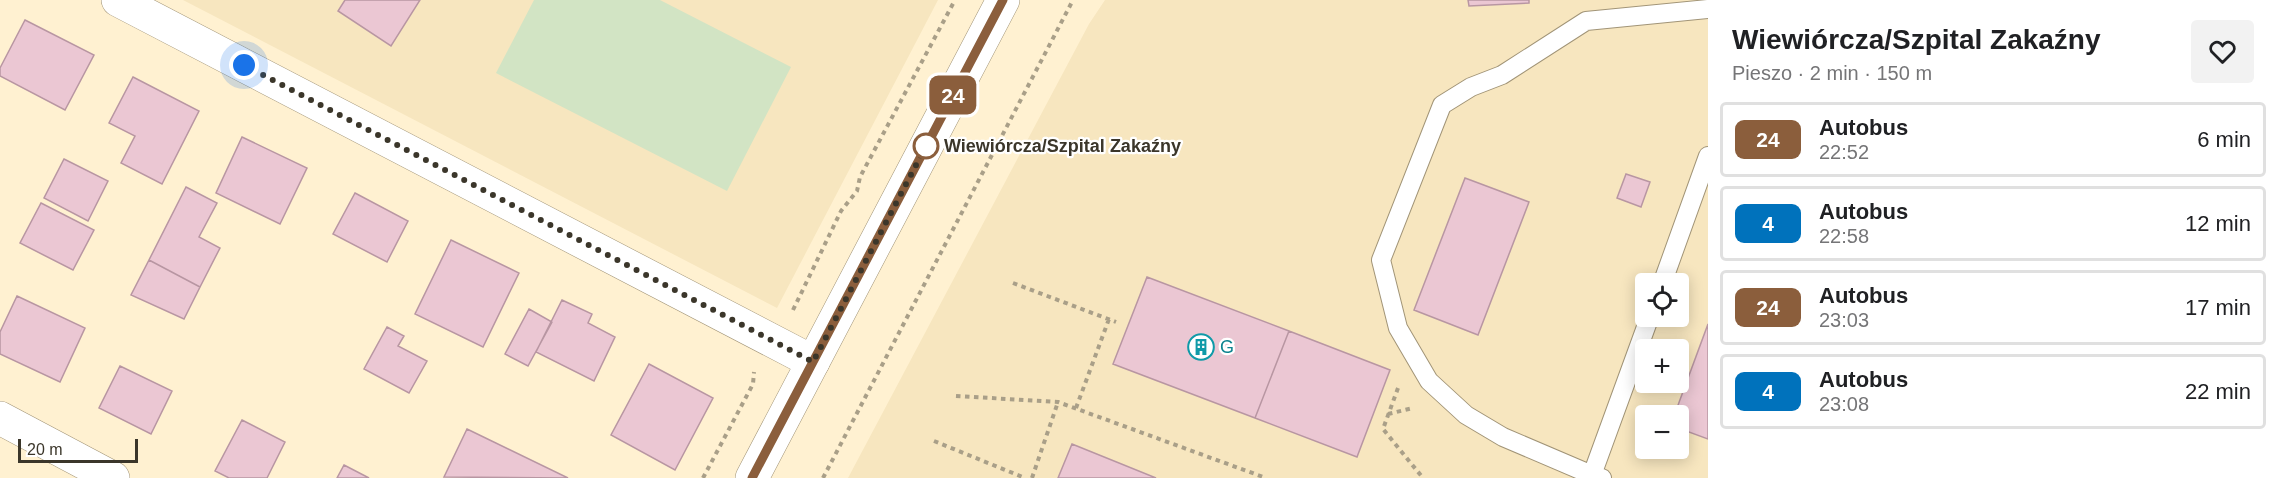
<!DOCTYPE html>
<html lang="pl">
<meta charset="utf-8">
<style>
:root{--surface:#fff;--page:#f2f2f2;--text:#202124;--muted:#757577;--line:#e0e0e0}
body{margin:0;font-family:Helvetica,sans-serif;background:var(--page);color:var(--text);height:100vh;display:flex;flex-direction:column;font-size:22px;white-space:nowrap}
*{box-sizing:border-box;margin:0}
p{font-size:20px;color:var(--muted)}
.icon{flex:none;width:33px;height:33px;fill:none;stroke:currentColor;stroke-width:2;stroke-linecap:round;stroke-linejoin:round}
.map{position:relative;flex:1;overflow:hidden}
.drawer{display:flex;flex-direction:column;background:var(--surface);width:570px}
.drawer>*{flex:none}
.badge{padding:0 12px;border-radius:9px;font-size:21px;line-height:39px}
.buttons{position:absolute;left:1635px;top:273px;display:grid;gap:12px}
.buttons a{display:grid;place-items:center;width:54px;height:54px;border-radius:6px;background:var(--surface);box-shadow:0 3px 15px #0003;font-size:30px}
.scale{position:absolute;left:18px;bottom:15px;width:120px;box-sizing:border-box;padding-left:6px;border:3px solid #3b362a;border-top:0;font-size:16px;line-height:21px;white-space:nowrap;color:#3b362a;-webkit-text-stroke:4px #fff;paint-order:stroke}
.you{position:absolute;width:30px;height:30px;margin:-15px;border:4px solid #fff;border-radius:50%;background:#1a73e8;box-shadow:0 0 0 9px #1a73e833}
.map>.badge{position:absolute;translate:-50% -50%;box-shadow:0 0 0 3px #fff}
.round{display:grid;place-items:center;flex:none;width:63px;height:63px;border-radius:6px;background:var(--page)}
.summary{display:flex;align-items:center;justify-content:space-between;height:102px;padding:0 24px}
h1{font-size:28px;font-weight:600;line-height:45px}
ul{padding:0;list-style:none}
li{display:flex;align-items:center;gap:18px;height:75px;margin:0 12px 9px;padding:0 12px;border:3px solid var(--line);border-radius:6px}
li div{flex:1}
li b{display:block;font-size:22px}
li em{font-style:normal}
li .badge{min-width:66px;font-weight:700;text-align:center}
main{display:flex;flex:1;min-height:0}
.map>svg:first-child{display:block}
.built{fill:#f7e6bf;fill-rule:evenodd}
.green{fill:#d2e4c4}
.building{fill:#ebc7d3;stroke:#b896a2;stroke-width:1.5}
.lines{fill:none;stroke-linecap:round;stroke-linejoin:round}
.service-casing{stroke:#a19477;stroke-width:20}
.minor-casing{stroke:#a19477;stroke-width:34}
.tertiary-casing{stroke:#a19477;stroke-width:34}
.path{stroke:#a99f88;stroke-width:4;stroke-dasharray:4.5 4.5;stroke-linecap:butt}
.service{stroke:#fff;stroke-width:18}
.minor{stroke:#fff;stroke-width:33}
.tertiary{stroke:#fff;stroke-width:33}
.line-casing{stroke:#fff;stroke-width:14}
.line{stroke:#8b5e3c;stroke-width:9}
.walk{stroke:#3b362a;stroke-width:6;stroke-dasharray:0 10.8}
.stop-dot{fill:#fff;stroke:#8b5e3c;stroke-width:3}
.labels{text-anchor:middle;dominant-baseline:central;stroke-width:4.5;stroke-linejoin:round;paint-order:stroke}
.stop-label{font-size:18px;font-weight:bold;fill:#3b362a;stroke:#fff;text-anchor:start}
.culture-label{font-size:18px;fill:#0d838f;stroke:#fff;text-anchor:start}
</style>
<main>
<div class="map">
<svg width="1708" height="478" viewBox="0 0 1708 478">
<rect width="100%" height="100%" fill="#fff1d1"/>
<path class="built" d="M183,0H938L777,308Z
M1105,0H1708V478H848L1089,24ZM1646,284H1678V316H1646ZM1646,350H1678V382H1646ZM1646,416H1678V448H1646Z"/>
<path class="green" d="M534,0H660L791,67L727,191L496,73Z"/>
<path class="building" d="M345,0H420L391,46L338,11Z
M1468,0H1529V3L1469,6Z
M25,20L94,55L65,110L0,76V68Z
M133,77L199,111L162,184L121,163L135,136L109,123Z
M242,137L307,168L280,224L216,193Z
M64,159L108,181L88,221L44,198Z
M1626,174L1650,182L1641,207L1617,198Z
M1465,178L1529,202L1478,335L1414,310Z
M186,187L217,203L199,237L220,248L200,287L149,260Z
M355,193L408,221L387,262L333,234Z
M41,203L94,230L73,270L20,243Z
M451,240L519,273L483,347L415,314Z
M149,260L200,287L184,319L131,295Z
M1147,277L1289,331L1255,418L1113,364Z
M17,296L85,328L60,382L0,354V332Z
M562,300L592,314L588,323L615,337L594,381L536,352Z
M529,309L552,322L528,366L505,354Z
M1708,324V439L1678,428V416H1674Z
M387,327L404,336L398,346L427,361L409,393L364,369Z
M1289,331L1390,370L1357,457L1255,418Z
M649,364L713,398L675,470L611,435Z
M120,366L172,391L151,434L99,408Z
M242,420L285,442L267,478H229L215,471Z
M467,429L568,478L444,477Z
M1072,444L1156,478H1058Z
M344,465L369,478H337Z"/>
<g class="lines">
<g class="service-casing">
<path id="service" d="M1662,284L1708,156
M1592,475L1503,437L1466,415L1429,381L1398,328L1381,260L1442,105L1471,87L1502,75L1586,21L1708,9
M1602,478L1592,475L1650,316"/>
</g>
<g class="minor-casing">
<path id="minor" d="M118,0L813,362
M0,418L113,478"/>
</g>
<g class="tertiary-casing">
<path id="tertiary" d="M752,478L1003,0"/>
</g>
<path class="path" d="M1013,283L1116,322
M793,310L841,211L857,191L860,177L955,0
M1398,388L1383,429L1423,478
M956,396L1058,402L1266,478
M1076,408L1109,319
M1388,414L1413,408
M934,441L1025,478
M703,478L753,384L754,372
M823,478L1073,0
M1032,478L1058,402"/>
<use href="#service" class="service"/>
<use href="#minor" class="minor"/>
<use href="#tertiary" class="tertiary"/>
</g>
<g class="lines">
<g class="line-casing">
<path id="line" d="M752,478L1003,0"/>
</g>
<use href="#line" class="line"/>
<path class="walk" d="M244,65L813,362L926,146"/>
</g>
<defs>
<g id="building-ring" transform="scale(1.35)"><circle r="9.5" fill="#fff" stroke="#0f9aa8" stroke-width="1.5"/><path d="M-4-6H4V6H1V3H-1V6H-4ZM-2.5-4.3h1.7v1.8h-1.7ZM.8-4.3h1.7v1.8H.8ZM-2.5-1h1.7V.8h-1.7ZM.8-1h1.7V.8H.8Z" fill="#0f9aa8"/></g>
</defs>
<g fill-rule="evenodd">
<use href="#building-ring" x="1201" y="347"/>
</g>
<circle class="stop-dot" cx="926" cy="146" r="12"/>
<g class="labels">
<g class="stop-label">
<text x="944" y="146">Wiewiórcza/Szpital Zakaźny</text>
</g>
<g class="culture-label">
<text x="1220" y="347">G</text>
</g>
</g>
</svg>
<div class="buttons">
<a><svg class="icon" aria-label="locate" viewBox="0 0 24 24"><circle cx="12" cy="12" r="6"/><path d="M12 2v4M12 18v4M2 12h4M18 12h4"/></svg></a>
<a>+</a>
<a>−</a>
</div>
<div class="scale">20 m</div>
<div class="you" style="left:244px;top:65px"></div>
<b class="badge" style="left:953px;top:95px;background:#8b5e3c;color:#fff">24</b>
</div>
<section class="drawer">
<div class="summary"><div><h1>Wiewiórcza/Szpital Zakaźny</h1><p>Pieszo · 2 min · 150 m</p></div><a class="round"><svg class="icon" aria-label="heart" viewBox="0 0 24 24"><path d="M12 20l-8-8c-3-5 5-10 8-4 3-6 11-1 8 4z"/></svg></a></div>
<ul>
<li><span class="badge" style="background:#8b5e3c;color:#fff">24</span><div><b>Autobus</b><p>22:52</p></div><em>6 min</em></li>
<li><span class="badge" style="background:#0072bc;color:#fff">4</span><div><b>Autobus</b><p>22:58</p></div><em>12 min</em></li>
<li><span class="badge" style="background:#8b5e3c;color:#fff">24</span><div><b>Autobus</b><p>23:03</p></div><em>17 min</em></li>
<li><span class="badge" style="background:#0072bc;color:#fff">4</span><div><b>Autobus</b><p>23:08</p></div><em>22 min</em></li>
</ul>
</section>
</main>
